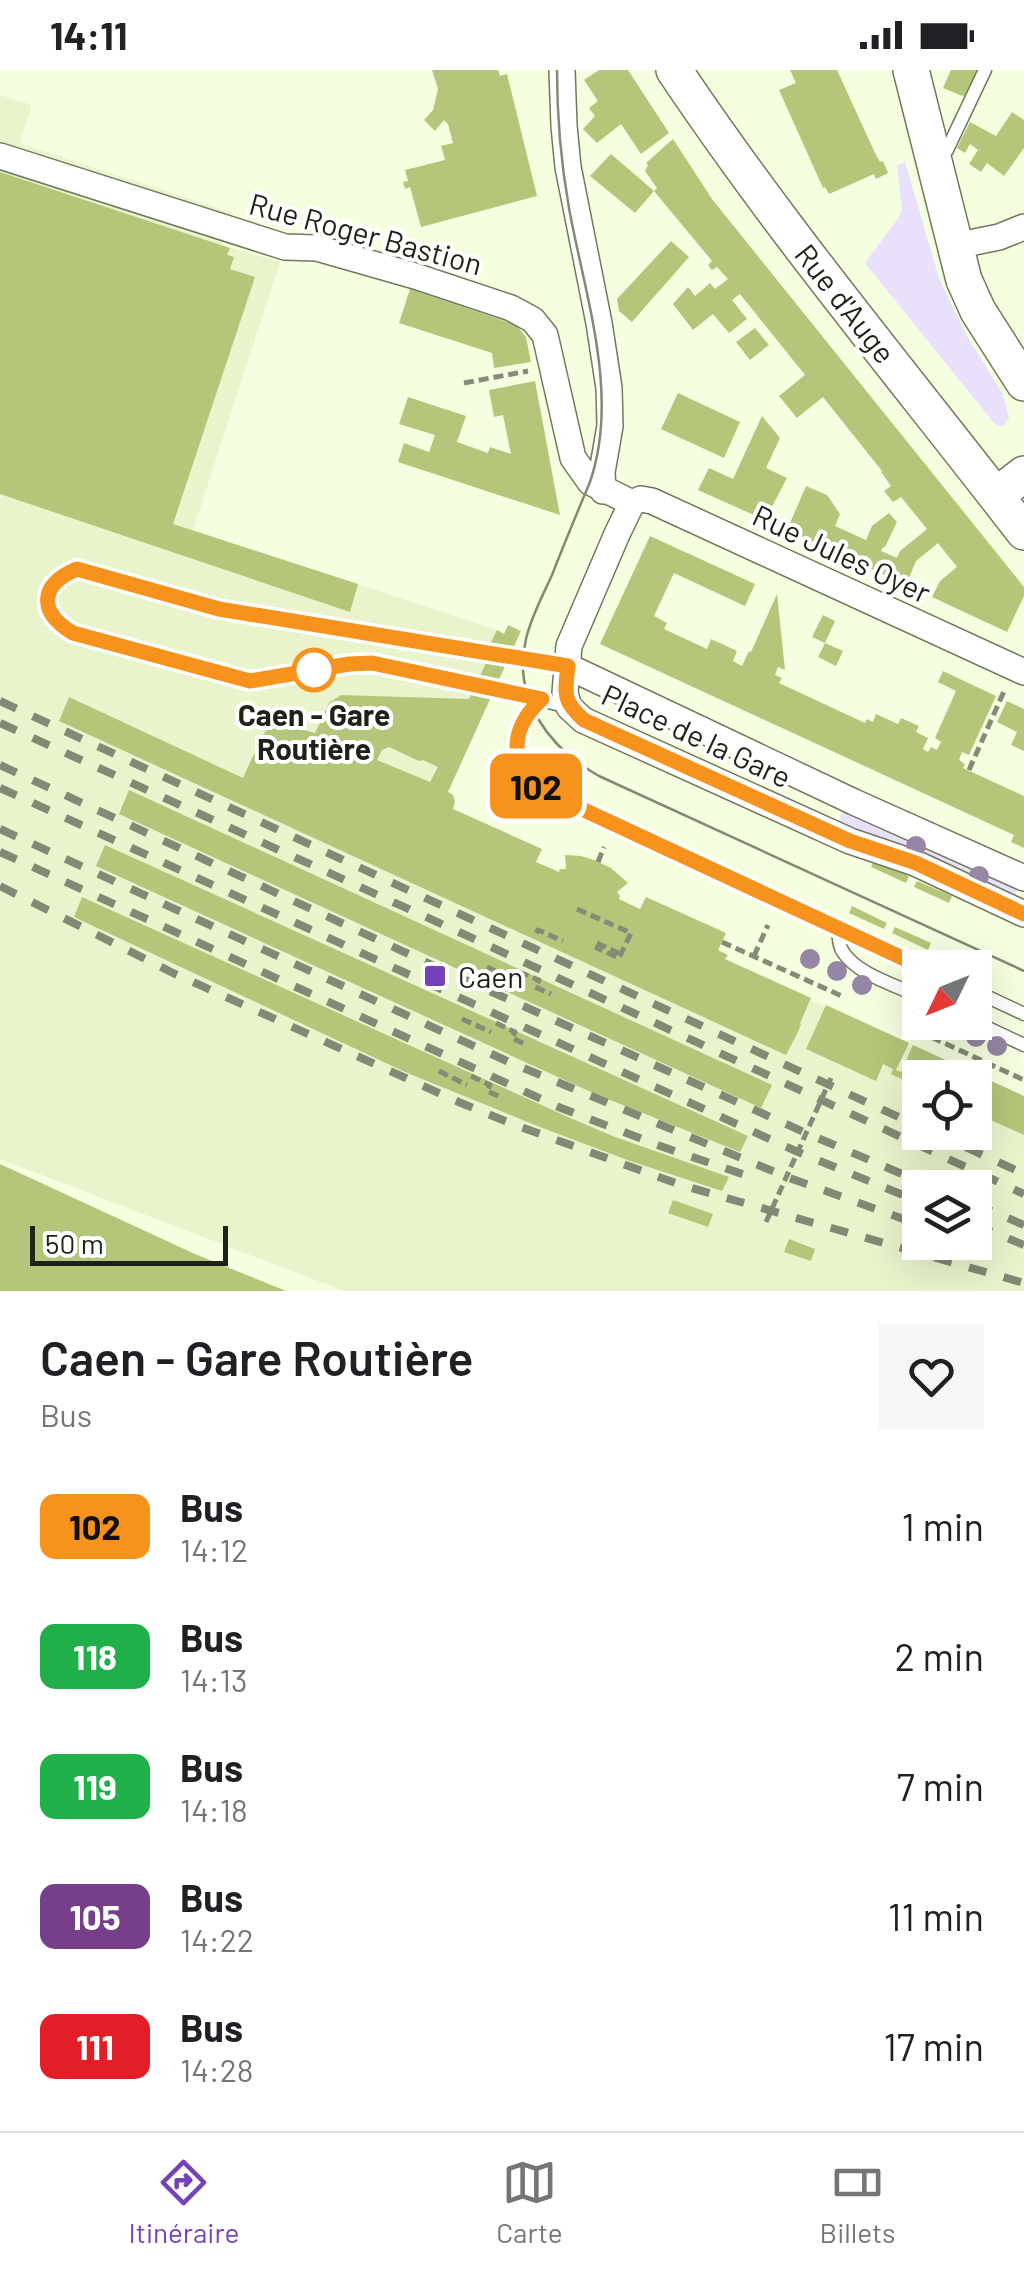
<!DOCTYPE html>
<html lang="fr">
<meta charset="utf-8">
<style>
:root{--surface:#fff;--page:#f6f6f6;--text:#202124;--muted:#757577;--line:#e0e0e0;--accent:#7443ba}
body{margin:0;font-family:Barlow,sans-serif;background:var(--page);color:var(--text);height:100vh;display:flex;flex-direction:column;font-size:38px;white-space:nowrap}
*{box-sizing:border-box;margin:0}
p{font-size:32px;color:var(--muted)}
.icon{flex:none;width:55px;height:55px;fill:none;stroke:currentColor;stroke-width:2;stroke-linecap:round;stroke-linejoin:round}
.map{position:relative;height:1221px;overflow:hidden}
.details{display:flex;flex-direction:column;background:var(--surface);flex:1}
.details>*{flex:none}
.badge{padding:0 20px;border-radius:15px;font-size:35px;line-height:65px}
.needle{width:65px;rotate:227deg}
.fabs{position:absolute;left:902px;top:880px;display:grid;gap:20px}
.fabs a{display:grid;place-items:center;width:90px;height:90px;border-radius:0px;background:var(--surface);box-shadow:0 10px 40px #0002;font-size:50px}
.scale{position:absolute;left:30px;bottom:25px;width:198px;box-sizing:border-box;padding-left:10px;border:5px solid #1f2217;border-top:0;font-size:28px;line-height:35px;white-space:nowrap;color:#1f2217;-webkit-text-stroke:8px #fff;paint-order:stroke}
.map>.badge{position:absolute;translate:-50% -50%;box-shadow:0 0 0 5px #fff}
.round{display:grid;place-items:center;flex:none;width:105px;height:105px;border-radius:0px;background:var(--page)}
.overview{display:flex;align-items:center;justify-content:space-between;height:170px;padding:0 40px}
h1{font-size:48px;font-weight:600;line-height:75px}
ul{padding:0;list-style:none}
li{display:flex;align-items:center;gap:30px;height:130px;padding:0 40px}
li div{flex:1}
li b{display:block;font-size:38px}
li em{font-style:normal}
li .badge{min-width:110px;font-weight:700;text-align:center}
.status{display:flex;justify-content:space-between;align-items:center;height:70px;padding:0 50px;background:var(--surface);direction:ltr}
.status svg{height:28px;fill:currentColor}
.tab-bar{display:flex;justify-content:space-around;align-items:center;height:140px;border-top:2px solid var(--line);background:var(--surface);font-size:28px;color:var(--muted)}
.tab-bar a{display:grid;justify-items:center;gap:5px}
.tab-bar .active{color:var(--accent)}
.map>svg:first-child{display:block}
.built{fill:#e9f4cd;fill-rule:evenodd}
.green{fill:#e8e0fc}
.building{fill:#b3c679;fill-rule:evenodd}
.lines{fill:none;stroke-linecap:round;stroke-linejoin:round}
.lane-casing{stroke:#71795d;stroke-width:15}
.street-casing{stroke:#71795d;stroke-width:28}
.secondary-casing{stroke:#71795d;stroke-width:38}
.path{stroke:#858b77;stroke-width:5;stroke-dasharray:10 5;stroke-linecap:butt}
.lane{stroke:#fff;stroke-width:12}
.street{stroke:#fff;stroke-width:25}
.secondary{stroke:#fff;stroke-width:35}
.tram{stroke:#838974;stroke-width:2.5}
.rail{stroke:#838974;stroke-width:8;stroke-dasharray:18 18;stroke-linecap:butt}
.tree{fill:#9486a4}
.line-casing{stroke:#fff;stroke-width:22}
.line{stroke:#f7931d;stroke-width:15}
.stop-dot{fill:#fff;stroke:#f7931d;stroke-width:5}
.poi-dot{fill:#7443ba;stroke:#fff;stroke-width:4}
.labels{text-anchor:middle;dominant-baseline:central;stroke-width:8;stroke-linejoin:round;paint-order:stroke}
.street-label{font-size:30px;fill:#1f2217;stroke:#fff}
.stop-label{font-size:30px;font-weight:bold;fill:#1f2217;stroke:#fff}
.poi-label{font-size:30px;fill:#1f2217;stroke:#fff;text-anchor:start}
</style>
<div class="status"><b>14:11</b><svg viewBox="0 0 49 12"><path d="M0 12V9h3v3zM5 12V6h3v6zM10 12V3h3v9zM15 12V0h3v12zM26 1h20v11H26zM47 4h2v5h-2z"/></svg></div>
<div class="map">
<svg width="1024" height="1221" viewBox="0 0 1024 1221">
<rect width="100%" height="100%" fill="#f5fedf"/>
<path class="built" d="M0,25L32,35L20,73L232,143L222,175L280,192L193,460L497,560L490,576L506,583L426,754L1024,1028V1221H344L0,1089ZM920,1008H975V1062H920ZM920,1118H975V1172H920Z"/>
<path class="green" d="M905,92L939,208L967,266L1003,324L1009,348L1003,356H998L994,353L865,193L899,147L902,139L897,95Z
M843,741L1017,820L1014,826L899,774L855,764L836,756Z"/>
<path class="building" d="M432,0H498L500,6L507,4L537,126L421,157L410,117L405,119L403,112L408,111L405,100L445,90L441,76L453,73L448,54L444,50L435,61L424,50L433,40L438,19Z
M599,0H628L669,63L641,84L621,54L597,73L583,59L595,46L589,38L598,31L584,10Z
M790,0H837L875,83L880,92L883,91L888,103L876,109L874,104L829,124L825,117L823,118L779,20L796,13Z
M951,0H978L965,27L943,18Z
M1012,42L1024,50V78L1004,106L987,93L981,102L969,94L978,80L970,74L965,83L957,78L970,52L996,66Z
M673,69L712,129L1024,517V526L1007,562L932,527L940,511L957,497L938,473L916,491L906,515L787,460L806,416L827,425L840,444L835,456L866,470L872,456L889,443L897,452L885,477H883L881,481L897,488L900,481L927,459L901,427L893,432L884,421L891,416L881,402L882,401L823,327L797,348L779,326L805,305L740,224L732,230L747,249L729,263L713,244L693,260L673,234L688,217L695,226L710,213L715,219L728,209L717,197L712,200L708,195L712,191L654,121L657,118L645,101L648,95L646,93Z
M611,84L654,121L635,143L590,106Z
M0,102L230,178L227,185L234,187L230,199L255,207L173,454L358,514L350,542L0,424Z
M671,171L689,187L632,252L619,241L617,229Z
M410,219L516,255L526,267L531,292L494,298L492,283L399,253Z
M755,258L769,275L750,290L736,272Z
M535,311L560,445L398,392L404,373L429,382L435,365L399,354L408,327L466,346L457,372L488,383L490,377L511,384L503,345L494,347L489,320Z
M678,323L740,352L724,388L661,359Z
M762,346L780,368L766,398L787,408L765,450L698,420L709,398L733,409Z
M650,466L755,514L745,536L674,503L654,546L667,553L664,559L707,579L711,569L737,581L733,591L742,596L749,581L751,582L777,524L785,600L778,597L775,605L782,608L779,613L865,653L867,649L873,652L876,644L898,654L901,648L919,656L916,662L928,668L923,679L928,682L931,677L937,680L941,672L935,668L956,621L938,612L943,601L996,626L969,685L962,682L959,690L965,694L963,698L1024,726V778L1011,772L1014,765L600,574Z
M823,545L835,551L825,573L812,567Z
M508,555L521,561L448,722L453,725L455,732L453,739L542,779L536,792L559,802L560,799H566L565,785L581,786L594,790L611,798L628,813L617,822L620,826L619,829L640,839L646,827L726,863L718,880L728,885L725,889L811,928L800,953L801,954L798,962L786,985L59,651L69,627L243,708L262,666L273,652L315,663L329,633L341,625L469,629L493,578L489,576L497,560L504,564ZM389,677L419,691L423,690L438,697L430,712L377,690L382,680Z
M825,573L843,581L836,596L818,587Z
M1007,631L1024,639V681L1011,675L1017,662L997,652Z
M129,720L772,1015L761,1038L119,744Z
M105,775L748,1066L740,1082L593,1023L96,796Z
M874,790L909,806L906,813L871,797Z
M917,811L952,826L949,833L914,817Z
M82,827L568,1047L615,1067L729,1107L722,1121L630,1091L540,1057L405,1002L74,847Z
M852,836L887,853L884,859L849,843Z
M895,857L931,873L928,880L892,863Z
M826,935L909,973L896,1000L901,1002L913,975L1024,1026V1065L975,1043V1008H920V1018L891,1004L893,999L883,994L876,1011L806,979Z
M0,1094L195,1184L286,1221H0Z
M673,1130L713,1144L708,1157L668,1143Z
M789,1169L815,1179L811,1191L784,1182Z"/>
<g class="lines">
<g class="lane-casing">
<path id="lane" d="M937,87L947,80L985,0
M510,588L567,596
M475,616L372,593L349,594L250,611L73,563C37,543 39,515 77,499L219,539L491,583
M495,619L569,637
M542,629C527,642 514,666 517,687C519,700 531,712 541,720L924,898
M838,858C839,866 838,875 843,882C858,905 896,915 920,927
M975,921L1024,944
M975,952L1024,975"/>
</g>
<g class="street-casing">
<path id="street" d="M562,0L564,56L568,97L599,253L609,318L610,356L602,402L603,421
M0,86L285,177L317,178L415,206L511,238L533,250L545,265L573,388L590,412L632,433
M955,176L999,167L1024,157
M632,433L617,464L569,576L565,623L569,637L583,650L850,771L915,793L1024,844
M632,433L641,429L652,431L1024,602
M567,596L854,732L1024,808"/>
</g>
<g class="secondary-casing">
<path id="secondary" d="M674,0C781,160 906,309 1024,462
M911,0L964,210L978,241L1024,313
M996,426L1024,404"/>
</g>
<path class="path" d="M464,313L528,301
M969,700L1005,619
M598,792L604,777
M577,839L631,863L619,888L595,877
M536,863L538,860L563,871
M722,872L844,927
M597,873L621,884
M754,886L768,855
M487,897L515,910
M519,902L539,910L535,917L551,924
M462,949L491,962
M496,953L515,962L512,968L527,975
M918,961L1024,1010
M439,1001L467,1015
M471,1006L490,1015L487,1021L503,1028
M766,1152L831,1008"/>
<use href="#lane" class="lane"/>
<use href="#street" class="street"/>
<use href="#secondary" class="secondary"/>
<path class="tram" d="M557,0C557,46 561,93 569,138C585,226 620,325 590,412C577,443 564,474 552,505C543,525 531,547 526,569C512,629 549,678 599,706L1024,901"/>
<path class="rail" d="M0,631L920,1057
M0,653L459,862L1024,1124
M0,695L443,900L806,1063L935,1118
M0,718L798,1082L920,1132
M0,759L509,992L787,1107L920,1155
M0,782L561,1038L663,1077L757,1109
M0,816L173,903L461,1033L515,1055L681,1115L1024,1213
M933,1062L1024,1104
M975,1134L1024,1155
M975,1155L1024,1175"/>
</g>
<g class="tree">
<circle cx="916" cy="776" r="10"/>
<circle cx="979" cy="806" r="10"/>
<circle cx="810" cy="889" r="10"/>
<circle cx="837" cy="901" r="10"/>
<circle cx="862" cy="915" r="10"/>
<circle cx="976" cy="967" r="10"/>
<circle cx="997" cy="976" r="10"/>
</g>
<g class="lines">
<g class="line-casing">
<path id="line" d="M924,898L541,720C508,692 510,658 542,629L372,593L349,594L250,611L73,563C38,542 39,515 77,499L219,539L568,596C565,623 562,631 584,650L850,771L916,793L1024,844"/>
</g>
<use href="#line" class="line"/>
</g>
<circle class="stop-dot" cx="314" cy="600" r="20"/>
<rect class="poi-dot" x="423" y="894" width="24" height="24" rx="5"/>
<g class="labels">
<g class="street-label">
<text transform="translate(366 163) rotate(15)">Rue Roger Bastion</text>
<text transform="translate(846 233) rotate(52)">Rue d'Auge</text>
<text transform="translate(842 483) rotate(25)">Rue Jules Oyer</text>
<text transform="translate(697 665) rotate(25)">Place de la Gare</text>
</g>
<g class="stop-label">
<text x="314" y="644">Caen - Gare<tspan x="314" dy="34">Routière</tspan></text>
</g>
<g class="poi-label">
<text x="458" y="906">Caen</text>
</g>
</g>
</svg>
<div class="fabs">
<a><svg class="needle" viewBox="-14 -14 28 28"><path d="M0-13l5 13h-10z" fill="#e53935"/><path d="M0 13l5-13h-10z" fill="#757577"/></svg></a>
<a><svg class="icon" aria-label="locate" viewBox="0 0 24 24"><circle cx="12" cy="12" r="6"/><path d="M12 2v4M12 18v4M2 12h4M18 12h4"/></svg></a>
<a><svg class="icon" aria-label="layers" viewBox="0 0 24 24"><path d="M12 4l9 5-9 5-9-5zM3 14l9 5 9-5"/></svg></a>
</div>
<div class="scale">50 m</div>
<b class="badge" style="left:536px;top:716px;background:#f7931d;color:#111">102</b>
</div>
<section class="details">
<div class="overview"><div><h1>Caen - Gare Routière</h1><p>Bus</p></div><a class="round"><svg class="icon" aria-label="heart" viewBox="0 0 24 24"><path d="M12 20l-8-8c-3-5 5-10 8-4 3-6 11-1 8 4z"/></svg></a></div>
<ul>
<li><span class="badge" style="background:#f7931d;color:#111">102</span><div><b>Bus</b><p>14:12</p></div><em>1 min</em></li>
<li><span class="badge" style="background:#20af49;color:#fff">118</span><div><b>Bus</b><p>14:13</p></div><em>2 min</em></li>
<li><span class="badge" style="background:#20b14a;color:#fff">119</span><div><b>Bus</b><p>14:18</p></div><em>7 min</em></li>
<li><span class="badge" style="background:#753f89;color:#fff">105</span><div><b>Bus</b><p>14:22</p></div><em>11 min</em></li>
<li><span class="badge" style="background:#e31e27;color:#fff">111</span><div><b>Bus</b><p>14:28</p></div><em>17 min</em></li>
</ul>
</section>
<nav class="tab-bar">
<a class="active"><svg class="icon" aria-label="directions" viewBox="0 0 24 24"><path d="M12 3l9 9-9 9-9-9zM9 14v-3h6M13 9l2 2-2 2"/></svg>Itinéraire</a>
<a><svg class="icon" aria-label="map" viewBox="0 0 24 24"><path d="M3 6l6-2 6 2 6-2v14l-6 2-6-2-6 2zM9 4v14M15 6v14"/></svg>Carte</a>
<a><svg class="icon" aria-label="tickets" viewBox="0 0 24 24"><path d="M3 7h18v10H3zM15 7v10"/></svg>Billets</a>
</nav>
